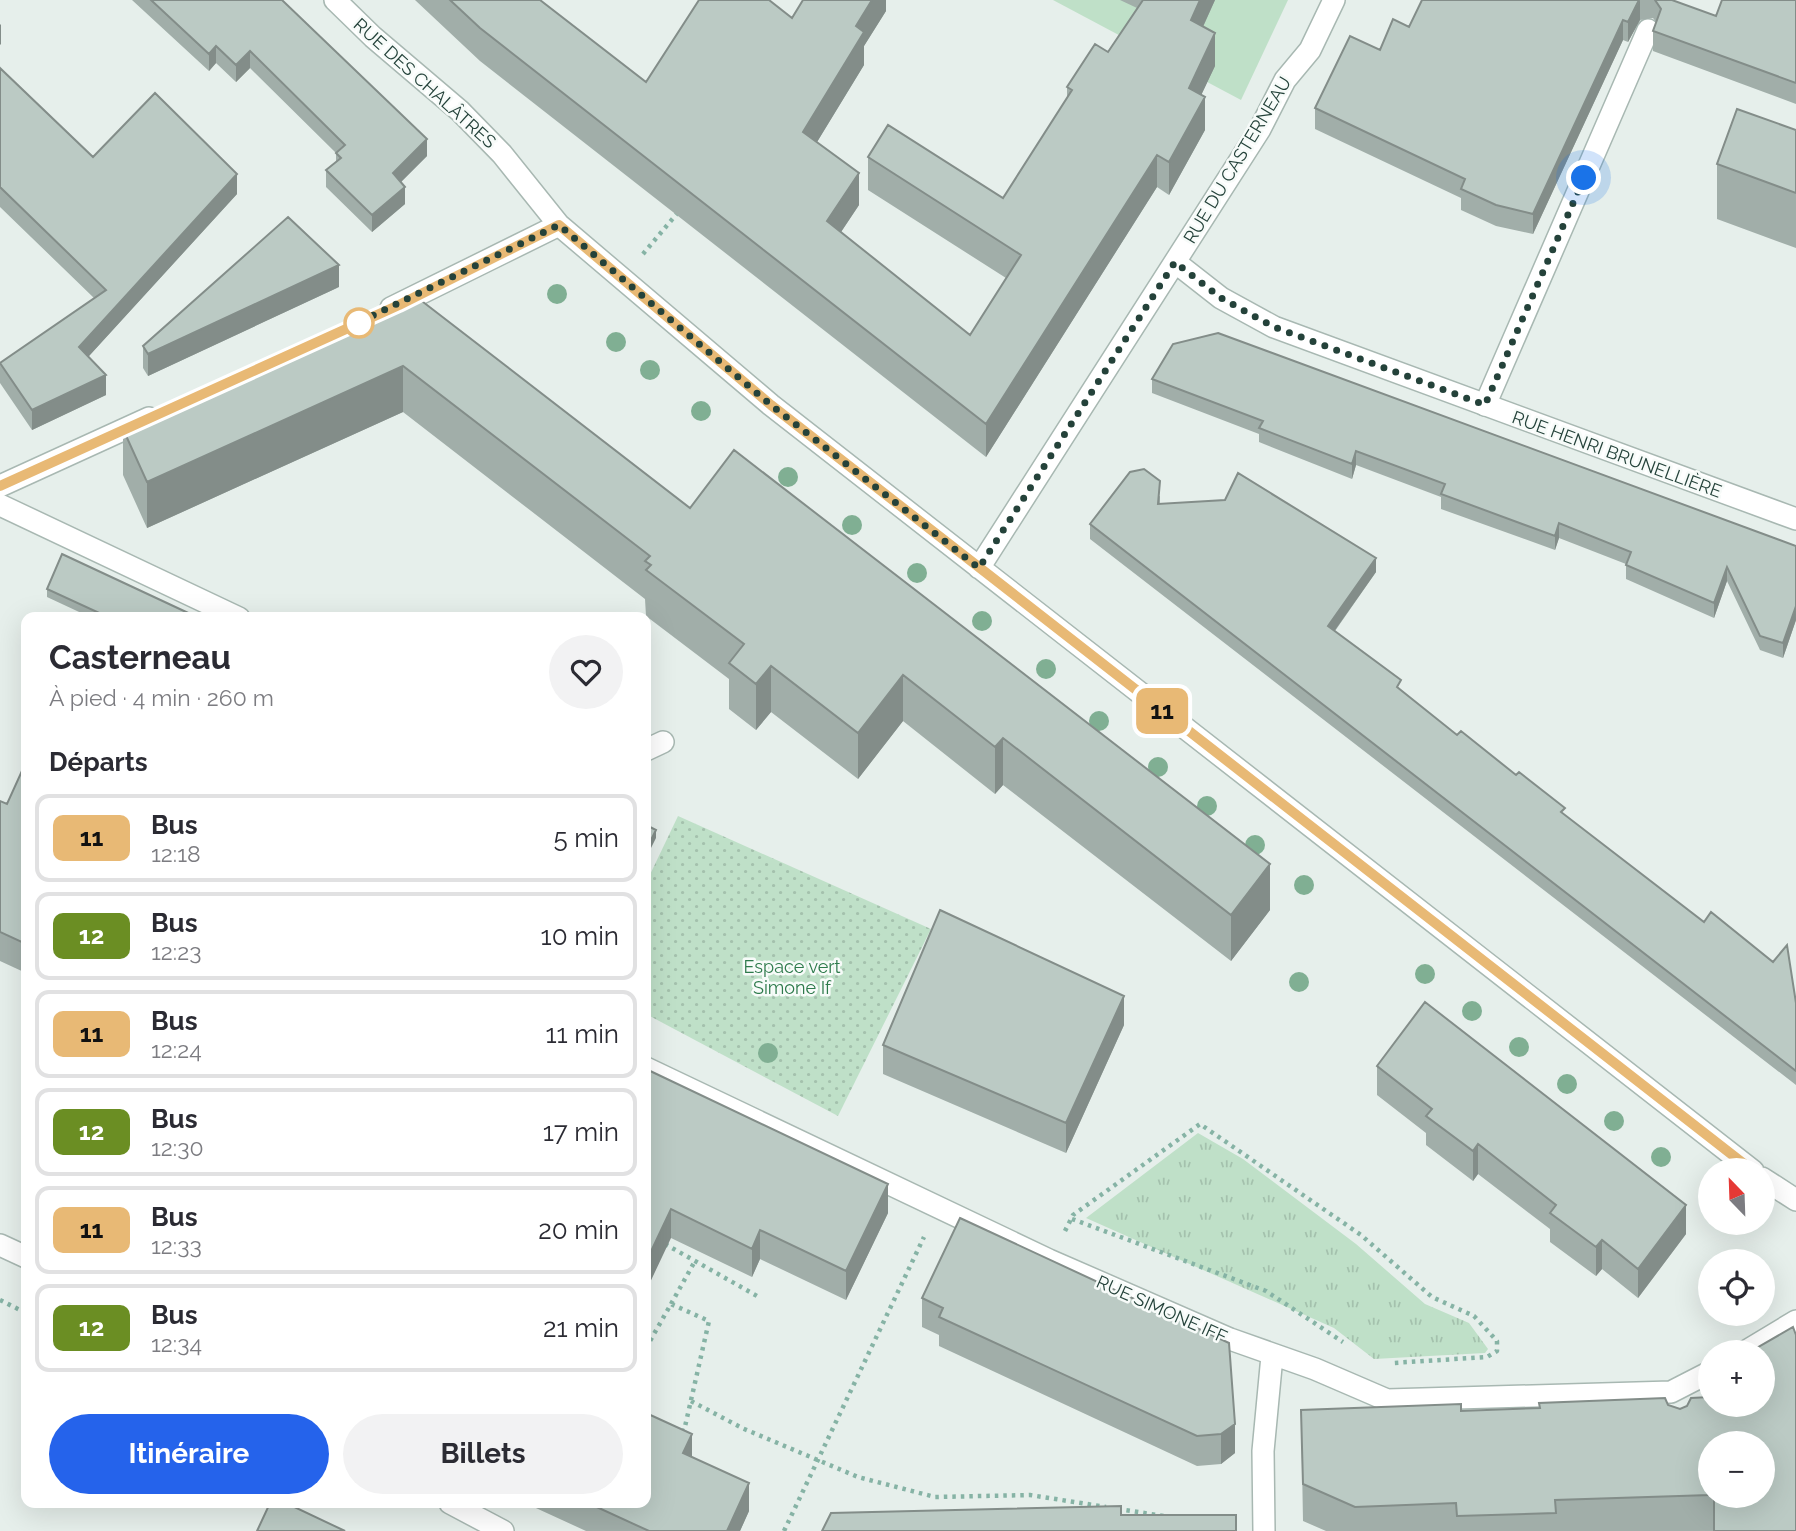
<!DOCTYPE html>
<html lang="fr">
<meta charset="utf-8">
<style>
:root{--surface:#fff;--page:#f2f2f3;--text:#2b2b33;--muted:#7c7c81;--line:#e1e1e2;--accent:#2563eb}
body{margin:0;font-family:Raleway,sans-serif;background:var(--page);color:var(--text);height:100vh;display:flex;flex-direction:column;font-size:26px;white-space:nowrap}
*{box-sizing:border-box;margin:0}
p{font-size:23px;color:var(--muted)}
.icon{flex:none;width:38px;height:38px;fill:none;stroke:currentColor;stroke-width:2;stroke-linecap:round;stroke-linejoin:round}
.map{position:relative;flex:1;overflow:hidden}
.panel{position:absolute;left:21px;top:612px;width:630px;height:896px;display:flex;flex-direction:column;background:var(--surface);border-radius:14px;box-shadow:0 7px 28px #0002}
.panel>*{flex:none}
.badge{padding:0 14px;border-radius:10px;font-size:24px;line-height:46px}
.needle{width:46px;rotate:337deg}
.tools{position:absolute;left:1698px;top:1158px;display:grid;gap:14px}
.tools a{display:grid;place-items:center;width:77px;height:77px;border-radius:50%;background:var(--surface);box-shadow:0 7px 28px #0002;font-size:35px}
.you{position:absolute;width:35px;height:35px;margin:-18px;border:5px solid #fff;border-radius:50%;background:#1a73e8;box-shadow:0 0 0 10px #1a73e833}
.map>.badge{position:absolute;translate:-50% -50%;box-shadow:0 0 0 4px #fff}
h2{padding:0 28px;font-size:26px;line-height:63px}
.round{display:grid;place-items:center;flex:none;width:74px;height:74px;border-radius:37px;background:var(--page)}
.overview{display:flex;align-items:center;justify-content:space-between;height:119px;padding:0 28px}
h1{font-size:33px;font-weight:700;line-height:52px}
.action{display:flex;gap:14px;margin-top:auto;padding:14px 28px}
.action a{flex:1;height:80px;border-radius:42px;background:var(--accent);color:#fff;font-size:28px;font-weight:700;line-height:80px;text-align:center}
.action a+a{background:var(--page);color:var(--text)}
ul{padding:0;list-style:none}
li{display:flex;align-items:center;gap:21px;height:88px;margin:0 14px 10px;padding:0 14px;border:4px solid var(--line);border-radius:14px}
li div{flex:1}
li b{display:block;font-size:26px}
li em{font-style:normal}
li .badge{min-width:77px;font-weight:700;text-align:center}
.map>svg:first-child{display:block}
.grass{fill:url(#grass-tufts)}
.park{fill:#bfe0c8}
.garden{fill:url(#garden-dots)}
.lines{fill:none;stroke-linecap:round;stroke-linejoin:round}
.lane-casing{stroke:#a8b8b2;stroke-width:24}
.street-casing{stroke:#a8b8b2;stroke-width:24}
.path{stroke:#86b3a5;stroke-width:4.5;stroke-dasharray:3.5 5;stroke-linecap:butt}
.lane{stroke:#fff;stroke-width:21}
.street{stroke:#fff;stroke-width:21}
.tree{fill:#80af93}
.wall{fill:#a1aea9;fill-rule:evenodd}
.shaded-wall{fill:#838d89}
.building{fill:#bbcac4;stroke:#838d89;stroke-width:2}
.line-casing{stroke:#fff;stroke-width:16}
.line{stroke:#e8b975;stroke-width:10}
.walk{stroke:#24423a;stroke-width:7;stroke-dasharray:0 12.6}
.stop-dot{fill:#fff;stroke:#e8b975;stroke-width:3.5}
.labels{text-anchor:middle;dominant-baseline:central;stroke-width:5;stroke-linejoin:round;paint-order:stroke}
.street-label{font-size:18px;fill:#24423a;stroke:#f7fbf9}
.park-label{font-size:18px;fill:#2d7a4b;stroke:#f7fbf9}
</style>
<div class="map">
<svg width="1796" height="1531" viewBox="0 0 1796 1531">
<defs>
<pattern id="grass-tufts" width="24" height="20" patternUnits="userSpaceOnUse" patternTransform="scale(1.75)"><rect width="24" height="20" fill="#bfe0c8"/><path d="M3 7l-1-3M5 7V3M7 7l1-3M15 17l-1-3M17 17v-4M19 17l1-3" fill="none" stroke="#a4c1ad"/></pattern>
<pattern id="garden-dots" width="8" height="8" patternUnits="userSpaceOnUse" patternTransform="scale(1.75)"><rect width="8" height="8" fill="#bfe0c8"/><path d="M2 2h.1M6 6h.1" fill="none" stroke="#a4c1ad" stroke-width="1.8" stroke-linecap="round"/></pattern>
</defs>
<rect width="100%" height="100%" fill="#e6efeb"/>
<path class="grass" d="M1198,1133L1243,1159L1356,1244L1425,1304L1469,1323L1488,1349L1485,1353L1374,1359L1334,1328L1086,1218Z"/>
<path class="park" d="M1053,0H1288L1241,100Z"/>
<path class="garden" d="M678,816L931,929L838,1116L646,1014V883Z"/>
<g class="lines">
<g class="lane-casing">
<path id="lane" d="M1485,405L1648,30
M0,505L239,618
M646,750L663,742"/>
</g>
<g class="street-casing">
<path id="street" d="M335,0L373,37L460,111L502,154L559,225L771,405L1753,1171
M1175,262L1221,298L1274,327L1796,519
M391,308L559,225
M0,486L149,418
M979,568L1260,129L1285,80L1310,50L1334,0
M646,1068L1049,1260L1230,1339L1315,1369L1387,1400L1671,1392L1710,1372
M1762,1178L1796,1200
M0,1245L26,1257
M1743,1353L1796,1321
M450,1503L503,1531
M1264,1531L1263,1451L1272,1356"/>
</g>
<path class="path" d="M643,254L680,210
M1072,1219L1266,1291L1343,1342
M1065,1231L1073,1215L1200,1124L1361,1235L1432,1297L1474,1316L1497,1341V1351L1487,1357L1393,1363
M665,1244L757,1296
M0,1300L26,1313
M671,1304L695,1261
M646,1348L671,1304L709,1321L684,1431L679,1429
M691,1401L742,1428L858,1477L935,1497L1030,1495L1106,1507
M1118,1509L1164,1516
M784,1531L924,1237"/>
<use href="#lane" class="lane"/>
<use href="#street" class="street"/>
</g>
<g class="tree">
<circle cx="557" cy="294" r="10"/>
<circle cx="616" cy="342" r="10"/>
<circle cx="650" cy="370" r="10"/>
<circle cx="701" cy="411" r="10"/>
<circle cx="788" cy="477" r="10"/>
<circle cx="852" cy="525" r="10"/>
<circle cx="917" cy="573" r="10"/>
<circle cx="982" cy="621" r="10"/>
<circle cx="1046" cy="669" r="10"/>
<circle cx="1099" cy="721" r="10"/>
<circle cx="1158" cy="767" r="10"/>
<circle cx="1207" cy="806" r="10"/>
<circle cx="1255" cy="845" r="10"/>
<circle cx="1304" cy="885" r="10"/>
<circle cx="1425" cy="974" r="10"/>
<circle cx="1299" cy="982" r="10"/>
<circle cx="1472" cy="1011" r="10"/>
<circle cx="1519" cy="1047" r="10"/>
<circle cx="768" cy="1053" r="10"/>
<circle cx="1567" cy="1084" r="10"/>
<circle cx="1614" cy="1121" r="10"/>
<circle cx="1661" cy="1157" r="10"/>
</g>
<path class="wall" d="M132,0H282L427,156L401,182L405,204L372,232L326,187V170L336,163V153L250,68L236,82L216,63L209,71Z
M415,0H540L646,82L792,18L886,0V11L864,46V65L817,142L859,205L841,232L970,335L1006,278L868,190V157L1003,198L1067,98V87L1108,52L1137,8L1120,0H1215L1203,27L1215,66L1201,95L1205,130L1169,195L1157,187L986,457L480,61Z
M1422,0H1672L1716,16L1796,0V104L1653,51V31L1656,22L1653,18L1640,20L1628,42L1623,40L1533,234L1496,226L1461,210V198L1315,129V108L1380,50L1409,27Z
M0,68L93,157L237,194L88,357L106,395L32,430L0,383V363L94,298L0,207Z
M1796,130V248L1717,219V164Z
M339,287L148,376L143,368V346Z
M414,295L690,508L1270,910L1231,961L1003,785L995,794L903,721L858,779L771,712L756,730L729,709V679L646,616L645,599L403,412L147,528L123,475V429Z
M1152,379L1796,546V620L1783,658L1760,650L1727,581L1714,618L1626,579V564L1559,538L1555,550L1441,509V497L1356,465L1352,479L1259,442V434L1152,393Z
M1160,496V504L1376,572L1335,631L1401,690L1457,735L1565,816L1796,1003V1085L1090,539V524Z
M47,589L199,618H92L47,597Z
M26,762V973L0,961V801L7,804Z
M1124,1025L1066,1153L883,1074V1045Z
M1377,1066L1686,1234L1638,1298L1602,1269L1596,1276L1550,1242V1229L1478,1174L1473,1181L1426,1145V1133L1377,1095Z
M646,1069L888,1213L846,1300L760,1259L752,1277L671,1238Z
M922,1298L1235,1424V1453L1221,1464L1197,1466L939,1346V1335L922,1327Z
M1793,1327L1796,1335V1531H1326L1303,1521L1301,1410L1461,1404V1411L1539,1408V1403L1665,1398L1668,1405L1680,1409L1687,1406L1691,1398L1710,1397V1405H1762V1353H1748ZM1710,1444H1762V1496H1710Z
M692,1457L749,1511L740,1531H586L525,1503H646Z"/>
<path class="shaded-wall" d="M872,0H886V11L864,46V65L803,165V132L856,26Z
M1200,0H1215L1191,53V20Z
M1640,0V20L1628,42V22Z
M1623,20V40L1533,234V214Z
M1,24V44L0,45V25Z
M1215,33V66L1189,121V88Z
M216,46V63L209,71V54Z
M250,51V68L236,82V65Z
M1205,97V130L1169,195V162Z
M427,139V156L393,190V173Z
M1157,155V187L986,457V424Z
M859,173V205L827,253V221Z
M237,174V194L79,367V347Z
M405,187V204L372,232V215Z
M339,265V287L148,376V354Z
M403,366V412L147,528V482Z
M106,375V395L32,430V410Z
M1356,451V465L1352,479V464Z
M1559,523V538L1555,550V536Z
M1376,558V572L1328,640V626Z
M1727,567V581L1714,618V603Z
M1796,606V620L1783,658V643Z
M771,666V712L756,730V684Z
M903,675V721L858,779V733Z
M1003,738V785L995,794V747Z
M656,830V838L646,858V850Z
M1270,864V910L1231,961V915Z
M1124,996V1025L1066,1153V1123Z
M1478,1144V1174L1473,1181V1151Z
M888,1184V1213L846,1300V1271Z
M1686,1205V1234L1638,1298V1269Z
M671,1209V1238L646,1291V1262Z
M760,1230V1259L752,1277V1249Z
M1602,1240V1269L1596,1276V1247Z
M1235,1424V1453L1221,1464V1434Z
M692,1434V1463L683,1453Z
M749,1483V1511L740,1531H727Z"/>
<path class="building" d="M151,0H282L427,139L393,173L405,187L372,215L326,170L341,158L336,153L345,145L250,51L236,65L216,46L209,54Z
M450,0H540L646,82L699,0H769L792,18L803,0H872L856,26L864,32L803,132L859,173L827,221L970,335L1021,255L868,157L888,125L1003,198L1072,90L1067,87L1095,44L1108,52L1143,0H1200L1191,20L1215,33L1189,88L1205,97L1169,162L1157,155L986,424L480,28Z
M1422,0H1639L1628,22L1623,20L1533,214L1496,205L1461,189L1465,179L1315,108L1350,36L1380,50L1393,19L1409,27Z
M1655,0H1672L1716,16L1722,0H1796V83L1653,31L1661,9Z
M0,68L93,157L155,93L237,174L79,347L106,375L32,410L0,363L106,290L0,187Z
M1737,109L1796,130V193L1717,164Z
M288,217L339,265L148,354L143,346Z
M414,295L690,508L734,450L1270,864L1231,915L1003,738L995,747L903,675L858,733L771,666L756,684L729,663L744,644L646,570L651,565L645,561L650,556L403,366L147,482L123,429Z
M1218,333L1796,546V606L1783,643L1760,636L1727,567L1714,603L1626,565L1631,552L1559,523L1555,536L1441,494L1445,484L1356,451L1352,464L1259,428L1263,421L1152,379L1173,344Z
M1144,469L1160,481L1158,504L1225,500L1238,473L1376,558L1328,626L1401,680L1397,687L1457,735L1461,731L1516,775L1519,772L1565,808L1561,812L1704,922L1711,912L1773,962L1787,945L1796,1003V1071L1090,524L1130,472Z
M62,554L199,618H110L47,589Z
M26,762V944L0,932V801L7,804Z
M646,825L656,830L646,850Z
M940,910L1124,996L1066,1123L883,1045Z
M1425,1002L1686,1205L1638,1269L1602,1240L1596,1247L1550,1213L1556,1205L1478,1144L1473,1151L1426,1116L1432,1109L1377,1066Z
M646,1069L888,1184L846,1271L760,1230L752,1249L671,1209L646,1262Z
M960,1218L1229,1343L1235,1424L1221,1434L1197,1436L939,1317L943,1308L922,1298Z
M1793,1327L1796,1335V1531H1714V1496H1762V1444H1710V1495L1555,1500L1556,1513L1457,1516L1456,1503L1355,1507L1303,1484L1301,1410L1461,1404V1411L1540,1408L1539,1403L1665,1398L1668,1405L1680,1409L1687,1406L1691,1398L1710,1397V1405H1762V1353H1748Z
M646,1413L692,1434L683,1453L749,1483L727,1531H649L588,1503H646Z
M270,1503H286L345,1531H257Z
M1121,1506V1515H1236V1531H822L831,1513Z"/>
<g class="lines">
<g class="line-casing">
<path id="line" d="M0,486L399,305L559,225L771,405L1753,1171"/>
</g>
<use href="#line" class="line"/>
<path class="walk" d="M359,323L349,327L559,225L771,405L979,568L1175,262L1221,298L1274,327L1485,405L1584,178"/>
</g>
<circle class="stop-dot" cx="359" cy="323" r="14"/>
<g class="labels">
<g class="street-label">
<text transform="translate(425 83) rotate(42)">RUE DES CHALÂTRES</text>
<text transform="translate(1237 160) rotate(-59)">RUE DU CASTERNEAU</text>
<text transform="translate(1617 454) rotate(20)">RUE HENRI BRUNELLIÈRE</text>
<text transform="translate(1162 1309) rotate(24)">RUE SIMONE IFF</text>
</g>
<g class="park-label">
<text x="792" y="966">Espace vert<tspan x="792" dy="21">Simone If</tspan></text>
</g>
</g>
</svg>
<div class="tools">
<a><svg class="needle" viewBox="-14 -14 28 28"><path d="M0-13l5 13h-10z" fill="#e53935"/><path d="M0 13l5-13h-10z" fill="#7c7c81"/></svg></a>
<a><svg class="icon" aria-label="locate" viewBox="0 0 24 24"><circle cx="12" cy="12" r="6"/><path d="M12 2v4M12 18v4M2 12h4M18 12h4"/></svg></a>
<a>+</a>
<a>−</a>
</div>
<div class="you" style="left:1584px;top:178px"></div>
<b class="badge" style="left:1162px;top:711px;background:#e8b975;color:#111">11</b>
<section class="panel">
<div class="overview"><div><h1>Casterneau</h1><p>À pied · 4 min · 260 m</p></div><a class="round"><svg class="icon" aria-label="heart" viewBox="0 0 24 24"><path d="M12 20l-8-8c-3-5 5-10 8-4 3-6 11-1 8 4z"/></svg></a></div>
<h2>Départs</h2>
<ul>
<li><span class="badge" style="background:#e8b975;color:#111">11</span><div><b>Bus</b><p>12:18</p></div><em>5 min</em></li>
<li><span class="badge" style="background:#6b8e23;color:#fff">12</span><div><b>Bus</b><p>12:23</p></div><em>10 min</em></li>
<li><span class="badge" style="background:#e8b975;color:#111">11</span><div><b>Bus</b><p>12:24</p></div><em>11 min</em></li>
<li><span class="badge" style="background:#6b8e23;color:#fff">12</span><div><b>Bus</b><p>12:30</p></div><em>17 min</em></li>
<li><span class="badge" style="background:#e8b975;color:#111">11</span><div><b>Bus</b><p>12:33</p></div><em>20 min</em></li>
<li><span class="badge" style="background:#6b8e23;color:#fff">12</span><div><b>Bus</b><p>12:34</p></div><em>21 min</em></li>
</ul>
<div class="action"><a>Itinéraire</a><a>Billets</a></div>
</section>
</div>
